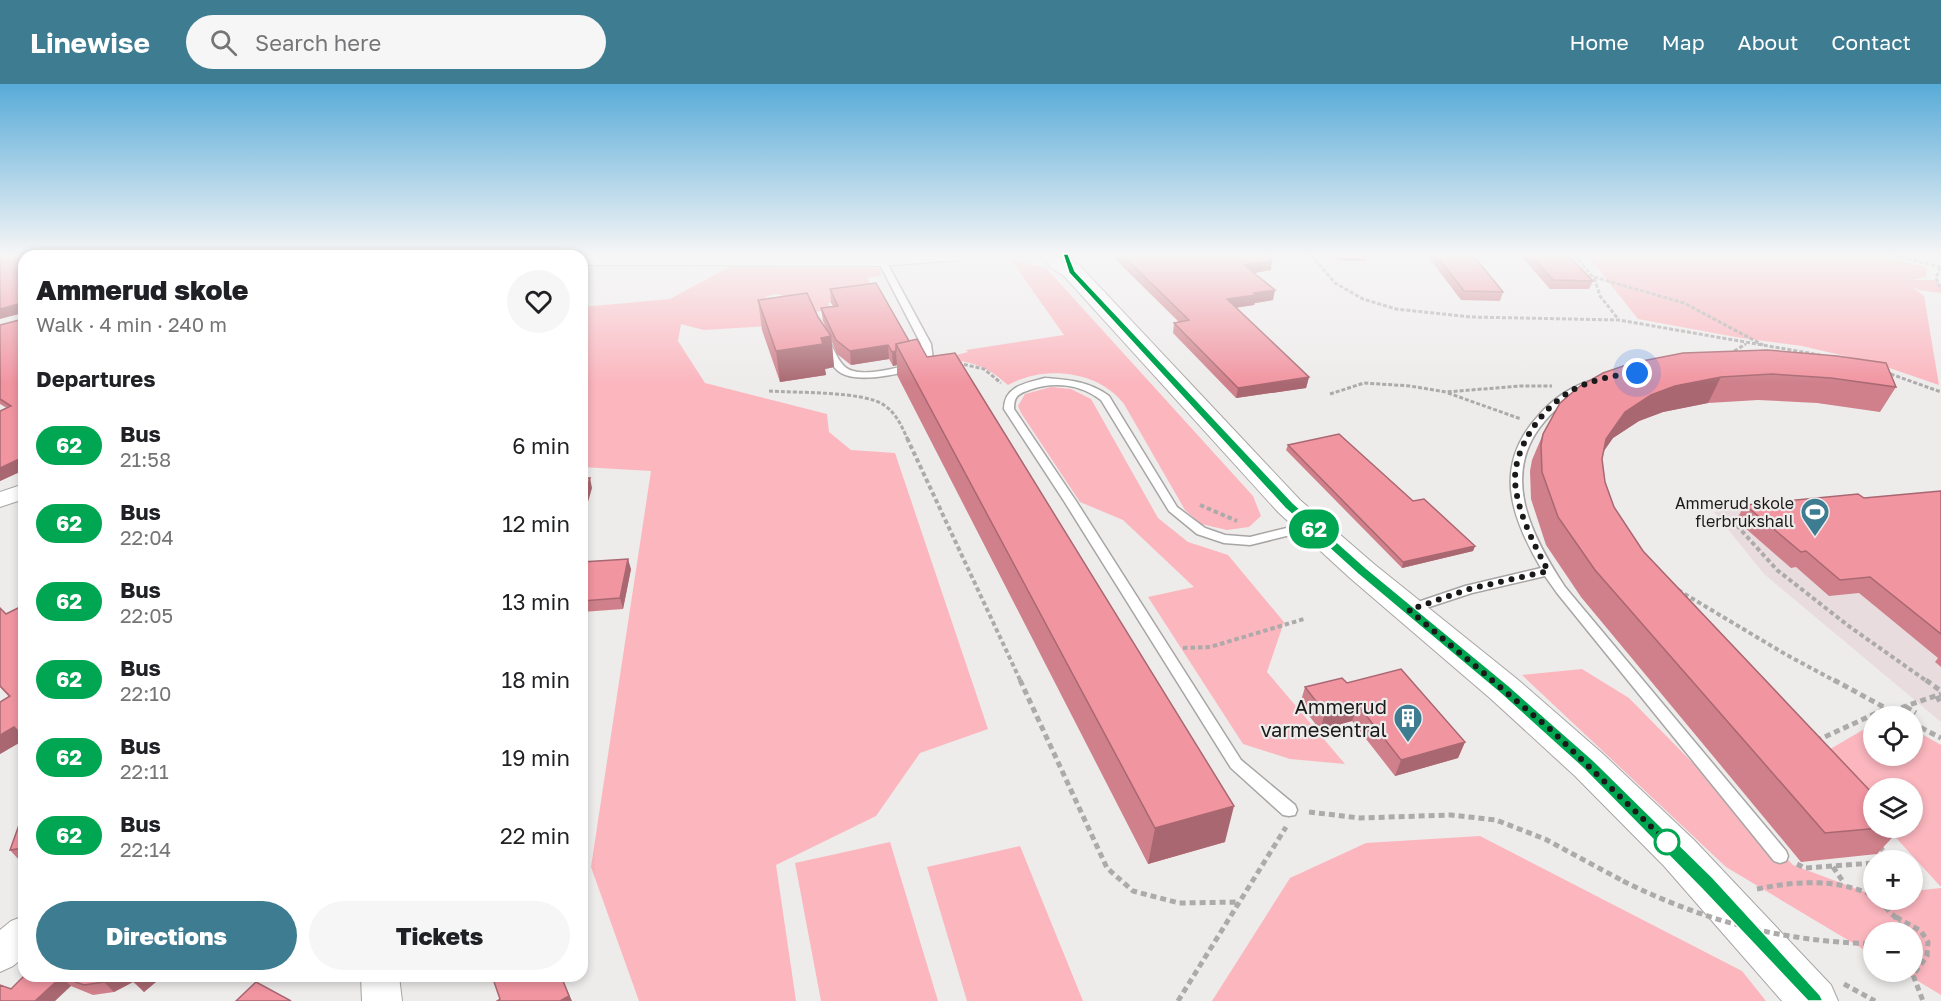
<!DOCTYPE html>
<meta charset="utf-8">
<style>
:root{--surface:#fff;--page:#f6f6f6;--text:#202124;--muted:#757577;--accent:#3d7c91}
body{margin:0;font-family:"Golos Text",sans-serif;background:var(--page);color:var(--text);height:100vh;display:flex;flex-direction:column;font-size:22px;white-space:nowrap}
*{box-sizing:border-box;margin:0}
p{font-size:20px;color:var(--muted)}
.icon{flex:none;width:33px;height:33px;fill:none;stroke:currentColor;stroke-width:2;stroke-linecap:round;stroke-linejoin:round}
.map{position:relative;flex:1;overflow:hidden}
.sheet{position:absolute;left:18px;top:166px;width:570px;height:732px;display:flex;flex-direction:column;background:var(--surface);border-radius:18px;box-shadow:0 3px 9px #0003}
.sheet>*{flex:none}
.badge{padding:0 12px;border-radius:20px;font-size:21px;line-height:39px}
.buttons{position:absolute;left:1863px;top:622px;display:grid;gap:12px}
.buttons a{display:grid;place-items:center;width:60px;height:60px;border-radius:50%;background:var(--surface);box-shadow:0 3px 9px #0003;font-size:30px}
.you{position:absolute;width:30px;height:30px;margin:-15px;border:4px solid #fff;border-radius:50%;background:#1a73e8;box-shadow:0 0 0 9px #1a73e833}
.map>.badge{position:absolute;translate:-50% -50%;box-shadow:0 0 0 3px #fff}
h2{padding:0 18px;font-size:22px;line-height:54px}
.round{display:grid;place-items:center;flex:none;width:63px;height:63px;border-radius:32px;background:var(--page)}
.summary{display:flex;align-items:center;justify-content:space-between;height:102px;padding:0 18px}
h1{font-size:28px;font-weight:800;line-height:45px}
.primary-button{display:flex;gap:12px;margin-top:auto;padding:12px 18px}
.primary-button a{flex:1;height:69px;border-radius:36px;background:var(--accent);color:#fff;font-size:24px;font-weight:800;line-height:69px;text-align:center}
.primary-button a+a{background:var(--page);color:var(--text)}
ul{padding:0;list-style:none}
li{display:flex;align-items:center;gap:18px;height:78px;padding:0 18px}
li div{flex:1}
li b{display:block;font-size:22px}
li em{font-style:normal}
li .badge{min-width:66px;font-weight:700;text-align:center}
header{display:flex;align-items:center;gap:36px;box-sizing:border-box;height:84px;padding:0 30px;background:var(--accent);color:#fff}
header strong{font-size:28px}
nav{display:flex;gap:33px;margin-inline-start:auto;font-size:21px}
.search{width:420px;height:54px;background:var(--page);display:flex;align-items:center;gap:15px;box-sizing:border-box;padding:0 21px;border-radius:33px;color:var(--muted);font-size:22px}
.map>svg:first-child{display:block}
.built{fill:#e9dcde}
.green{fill:#fbb6be}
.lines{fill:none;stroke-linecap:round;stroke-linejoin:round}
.service-casing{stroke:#a8a5a5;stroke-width:3}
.minor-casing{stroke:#a8a5a5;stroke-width:2}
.tertiary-casing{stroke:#a8a5a5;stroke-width:2}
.path-far2{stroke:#acaaaa;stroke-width:3;stroke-dasharray:4 2;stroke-linecap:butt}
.path-far1{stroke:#acaaaa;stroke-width:4;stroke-dasharray:4.5 3;stroke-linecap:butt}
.path{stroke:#acaaaa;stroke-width:5;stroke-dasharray:6 4;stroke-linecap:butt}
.service{fill:#fff;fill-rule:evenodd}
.minor{fill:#fff;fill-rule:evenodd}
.tertiary{fill:#fff;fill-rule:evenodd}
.path-bridge{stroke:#acaaaa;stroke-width:5;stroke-dasharray:6 4;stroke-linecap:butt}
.wall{fill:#cf808a}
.shaded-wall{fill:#a96871}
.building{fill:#f195a1;stroke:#a96871;stroke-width:1.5}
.line{fill:#00a651;stroke:#fff;stroke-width:1.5}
.walk{stroke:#1b1a1a;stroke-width:6;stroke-dasharray:0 10.8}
.stop-dot{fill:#fff;stroke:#00a651;stroke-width:3}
.labels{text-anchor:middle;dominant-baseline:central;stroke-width:4.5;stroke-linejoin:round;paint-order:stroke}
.poi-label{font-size:16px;fill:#1b1a1a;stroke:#eeebeb;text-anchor:end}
.near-poi-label{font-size:20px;fill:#1b1a1a;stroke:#eeebeb;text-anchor:end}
</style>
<header>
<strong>Linewise</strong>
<div class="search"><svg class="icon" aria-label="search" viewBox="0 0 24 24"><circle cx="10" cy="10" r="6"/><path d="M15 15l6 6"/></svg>Search here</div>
<nav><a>Home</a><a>Map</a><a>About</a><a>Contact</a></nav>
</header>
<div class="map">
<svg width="1941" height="917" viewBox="0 0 1941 917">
<rect width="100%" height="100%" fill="#eeebeb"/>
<path class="built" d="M1941,406V638L1764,490L1714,428Z"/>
<path class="green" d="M1587,171H1874L1927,183L1926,193L1913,196H1937L1941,202V209L1919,206L1911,202L1924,212L1939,301L1875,279L1802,262L1741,254L1638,235Z
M1011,176L1046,184L1253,412L1261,432L1249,443L1227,446L1201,440L1185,426L1124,320C1098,286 1044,281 1008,301C986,281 970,277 941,275L968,268L966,266L1064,251Z
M729,183L879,184L881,192L867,194L877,212L828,219L831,226L803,229C791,216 780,202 762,216L801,240L704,246L681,240L678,257L705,299L827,330L829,348L851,366L895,369L988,645L920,669L876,732L776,781L796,917H639L591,783L651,387L582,383V223L670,215Z
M1051,303L1071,305L1091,315L1158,434L1188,458L1228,471L1284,538L1267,588L1345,680L1290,675L1243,660L1148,513L1194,503L1123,436L1080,418L1021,329L1018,322L1025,310Z
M1582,585L1629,614L1793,781L1873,811L1874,816H1912L1913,807L1941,804V911L1903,888H1912V849H1874L1873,871L1726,783L1522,591Z
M1873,640L1874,672H1912L1913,645L1941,661V803L1887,744H1912V705H1874L1873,729L1820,671Z
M1480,752L1742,887L1766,917H1212L1290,794L1366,759Z
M890,758L938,917H821L795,779Z
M1020,762L1083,917H967L927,783Z"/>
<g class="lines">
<g class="service-casing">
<path id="service" d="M879,175L886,177L931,260L933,276C917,289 859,300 841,289C831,283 827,270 822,261L824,259H830C835,267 838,277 845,283C860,296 907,282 923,275L921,260L878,177Z
M1045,294C1068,296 1089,297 1109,312L1177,423L1205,444L1225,451L1250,453L1311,438L1317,442L1315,445L1250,461L1224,459L1197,450L1169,427L1101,316C1080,300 1054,297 1029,306C1018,310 1014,312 1014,325L1076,417L1241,676L1295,721L1297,726L1295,731L1289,732L1283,731L1231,684L1064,417L1004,325C1004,302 1026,299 1045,294Z
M1593,296L1596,297V301C1576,308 1558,321 1544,338C1499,391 1532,453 1565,503L1786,767L1788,772L1786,777L1780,779L1774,777L1557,509L1545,492L1472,509L1411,529L1406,528L1405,525L1406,522L1465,502L1541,484C1510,431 1493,381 1539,331C1554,314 1572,302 1593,296Z"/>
</g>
<g class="minor-casing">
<path id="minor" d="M398,171H415V172H399Z
M580,171H968L960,176L882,182L582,181V172H576Z
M24,400V415L0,423V408Z
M24,832V873L13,882L0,888V846L11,837Z
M361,892H399L402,917H362Z"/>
</g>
<g class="tertiary-casing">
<path id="tertiary" d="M1042,171H1064L1080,182L1300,416L1374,480L1517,595L1603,670L1694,756L1831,901L1838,917H1782L1664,782L1575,692L1491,615L1350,494L1278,428L1064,192L1050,183Z"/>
</g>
<path class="path-far2" d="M1311,171L1335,199L1363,215L1396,225L1471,233L1619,236L1820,271
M1575,171L1595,196L1600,212L1619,236
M1890,171L1941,183
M1940,183L1936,194L1941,206
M1594,193L1684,219L1763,261
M1729,270L1746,260
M958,279L984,285L1001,299
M1885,288L1941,308
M769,307C797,309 863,307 884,321C897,330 902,343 908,356
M1448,309L1521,335
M1330,310L1364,299L1410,302L1446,308L1520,302H1552"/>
<path class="path-far1" d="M907,354L1021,598
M1200,421L1237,437
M1740,435L1732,436L1777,486L1850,543L1928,598
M1678,506L1785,570L1837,598
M1183,564L1210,563L1304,535"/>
<path class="path" d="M1020,596L1107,784L1133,807L1179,819L1239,818
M1834,596L1902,633
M1926,596L1941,607
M1937,612L1941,620
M1906,623L1916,629
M1892,627L1941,610
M1912,639L1941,654
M1816,657L1885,625
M1309,728L1360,734L1451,731L1496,736L1545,755L1623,797
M1879,762L1893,777
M1797,780L1805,784L1874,779
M1833,783L1844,799
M1757,805C1797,797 1836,794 1874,812
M1878,816L1897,835L1902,849
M1896,833L1921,847L1928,858L1927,872L1913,891L1923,917
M1844,900L1875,917
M1178,917L1286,743"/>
<use href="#service" class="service"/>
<use href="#minor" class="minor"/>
<use href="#tertiary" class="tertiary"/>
<path class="path-bridge" d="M1623,797C1706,838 1781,857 1874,860"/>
</g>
<path class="wall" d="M1115,171H1265L1271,186L1254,189L1273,216L1255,219L1254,221L1235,224L1309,293L1306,304L1236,314L1173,249L1174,239L1179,238L1114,174Z
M1335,171H1367L1366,177H1338Z
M1427,171H1473L1503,208L1500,217L1461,216Z
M1520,171H1568L1593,197L1589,205H1550Z
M830,205L909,257L927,273L1225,758L1148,780L897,291V281L893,282L889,275L851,281L837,270L832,258L834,283L825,285L826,291L780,298L762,246L758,216L818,233L826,244L823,237L821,224L833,222L831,219Z
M24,235V386L0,397L7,324L0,320V241Z
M1683,269L1896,303L1880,328L1817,319L1758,316L1708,319L1663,328L1639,337L1613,354L1603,368L1602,375L1605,398L1614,423L1643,467L1874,744H1901L1877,770L1801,778L1581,513L1546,461L1531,415L1530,387L1532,376L1543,350Z
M1288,361L1475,462L1473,467L1402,484L1286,366Z
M1941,407V583L1935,578L1938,574L1859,509L1829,512L1796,483L1791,484L1736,436L1745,421L1864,414Z
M582,478L631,485L623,525L582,528Z
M24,521V656L0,670L9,613L0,603V524L6,530Z
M1347,599L1465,658L1458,674L1395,692L1352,637L1320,646L1300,620L1305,603Z
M24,727V775L19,776L10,766Z
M24,892H163L144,908L133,898L114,908L93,911L71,902L11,905Z"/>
<path class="shaded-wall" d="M341,171H362L356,172H341Z
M1272,177L1271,186L1243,191L1244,181Z
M1275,206L1273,216L1255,219L1254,221L1225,225L1227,215L1254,209Z
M18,220L23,229L0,235V225Z
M831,252L834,283L825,285L826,291L780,298L776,267L821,254Z
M888,261L889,275L851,281L850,267Z
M896,267L897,281L893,282L892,268Z
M1309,293L1306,304L1236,314L1238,304Z
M1721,293L1708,319L1663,328L1639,337L1613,354L1594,381L1606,355L1625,328L1651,311L1675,302Z
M19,375L24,382V386L0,397V384Z
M590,394L592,404L582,439V419Z
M1475,462L1473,467L1402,484L1403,478Z
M628,475L631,485L623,525L620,514Z
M1358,621L1352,637L1320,646L1325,629Z
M14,643L24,656L0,670V651Z
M24,643V654L18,647Z
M1465,658L1458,674L1395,692L1401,676Z
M1234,722L1225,758L1148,780L1155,744Z
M117,892H128L133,898L114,908L104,898Z
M143,892H163L144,908L135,898Z
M561,892L565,901L572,917H560Z
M61,893L71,902L55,917H35Z"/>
<path class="building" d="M0,171H306V172H24V224H21L18,220L0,225Z
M1122,171H1265L1272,177L1244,181L1275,206L1254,209L1256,211L1227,215L1309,293L1238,304L1174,239L1189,236Z
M1436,171H1473L1503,208L1464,207Z
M1531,171H1568L1593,197L1553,196Z
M876,199L909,257L896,260V267L892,268L888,261L850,267L836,256L821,224L838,222L830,205Z
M807,209L818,233L831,252L821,254L823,260L776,267L758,216Z
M21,233L24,235V377L19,375L0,384V327L11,322L0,315V241L19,236Z
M917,255L927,273L955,269L1234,722L1155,744L896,260Z
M1767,266L1837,272L1886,279L1896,303L1831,294L1772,290L1721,293L1675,302L1651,311L1625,328L1606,355L1602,375L1605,398L1614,423L1643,467L1874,711V744H1880L1825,749L1595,486L1558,433L1542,388L1541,361L1543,350L1560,319L1580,302L1603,289L1632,279L1683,269Z
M1339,350L1413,417L1424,415L1475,462L1403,478L1288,361Z
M590,394L582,419V395Z
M1941,407V550L1870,493L1840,496L1806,467L1801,468L1745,421L1858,410L1864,414Z
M628,475L620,514L582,517V478Z
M24,521V643L18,647L14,643L0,651V618L10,612L0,602V524L6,530Z
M1401,585L1465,658L1401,676L1358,621L1325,629L1305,603L1342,594L1347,599Z
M24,727V764L10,766Z
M24,892H117L104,898L84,901L61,893L35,917H0V901L11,905Z
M129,892H143L135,898Z
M492,892H554L555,896L561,892L569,912L560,917H497L500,915Z
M256,898L291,917H236Z"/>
<linearGradient id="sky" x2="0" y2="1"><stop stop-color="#58abd8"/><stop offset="0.57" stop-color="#f7f6f6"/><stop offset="1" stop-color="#f7f6f6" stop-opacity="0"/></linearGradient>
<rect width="1941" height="300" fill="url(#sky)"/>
<path class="line" d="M1063,170H1068L1075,187L1293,419L1366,484L1509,602L1594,677L1713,794L1820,911L1823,917H1808L1702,805L1584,685L1500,609L1358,490L1285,424L1069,189Z"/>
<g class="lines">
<path class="walk" d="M1637,289C1615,291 1590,296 1571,307C1542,324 1514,363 1515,397C1517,428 1534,460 1548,487L1469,505L1409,526L1551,646L1667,758"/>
</g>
<defs>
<g id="stadium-pin" transform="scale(1.5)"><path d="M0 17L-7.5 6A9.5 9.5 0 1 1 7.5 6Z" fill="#3d7c91" stroke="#eeebeb"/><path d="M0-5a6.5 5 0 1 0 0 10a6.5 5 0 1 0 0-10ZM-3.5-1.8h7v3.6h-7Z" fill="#fff"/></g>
<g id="building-pin" transform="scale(1.5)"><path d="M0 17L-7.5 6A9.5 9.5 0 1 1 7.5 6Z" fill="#3d7c91" stroke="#eeebeb"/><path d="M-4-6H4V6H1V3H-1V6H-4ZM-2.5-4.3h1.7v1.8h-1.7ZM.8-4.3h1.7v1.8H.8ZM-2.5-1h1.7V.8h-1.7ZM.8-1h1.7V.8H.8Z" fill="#fff"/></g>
</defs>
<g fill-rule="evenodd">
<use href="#stadium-pin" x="1815" y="428"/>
<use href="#building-pin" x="1408" y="634"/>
</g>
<circle class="stop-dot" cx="1667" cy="758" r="12"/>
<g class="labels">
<g class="poi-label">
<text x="1794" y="419">Ammerud skole<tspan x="1794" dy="18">flerbrukshall</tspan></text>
</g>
<g class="near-poi-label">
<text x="1387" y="622">Ammerud<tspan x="1387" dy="23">varmesentral</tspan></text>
</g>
</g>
</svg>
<div class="buttons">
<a><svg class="icon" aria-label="locate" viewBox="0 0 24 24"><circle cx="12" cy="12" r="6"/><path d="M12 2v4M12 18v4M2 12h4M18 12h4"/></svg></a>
<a><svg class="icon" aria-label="layers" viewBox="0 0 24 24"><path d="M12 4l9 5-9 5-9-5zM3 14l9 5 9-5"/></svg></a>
<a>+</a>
<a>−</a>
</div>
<div class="you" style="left:1637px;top:289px"></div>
<b class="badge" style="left:1314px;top:445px;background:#00a651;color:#fff">62</b>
<section class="sheet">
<div class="summary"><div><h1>Ammerud skole</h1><p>Walk · 4 min · 240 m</p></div><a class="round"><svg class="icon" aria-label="heart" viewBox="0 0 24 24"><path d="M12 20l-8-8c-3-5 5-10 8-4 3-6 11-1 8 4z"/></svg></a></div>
<h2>Departures</h2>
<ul>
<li><span class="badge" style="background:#00a651;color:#fff">62</span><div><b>Bus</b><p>21:58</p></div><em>6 min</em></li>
<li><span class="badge" style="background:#00a651;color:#fff">62</span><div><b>Bus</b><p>22:04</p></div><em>12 min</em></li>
<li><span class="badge" style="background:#00a651;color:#fff">62</span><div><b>Bus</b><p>22:05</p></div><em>13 min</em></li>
<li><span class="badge" style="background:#00a651;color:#fff">62</span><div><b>Bus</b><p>22:10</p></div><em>18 min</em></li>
<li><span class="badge" style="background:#00a651;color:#fff">62</span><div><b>Bus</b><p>22:11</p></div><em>19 min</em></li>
<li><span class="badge" style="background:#00a651;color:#fff">62</span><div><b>Bus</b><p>22:14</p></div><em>22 min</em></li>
</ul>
<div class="primary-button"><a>Directions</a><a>Tickets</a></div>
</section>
</div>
